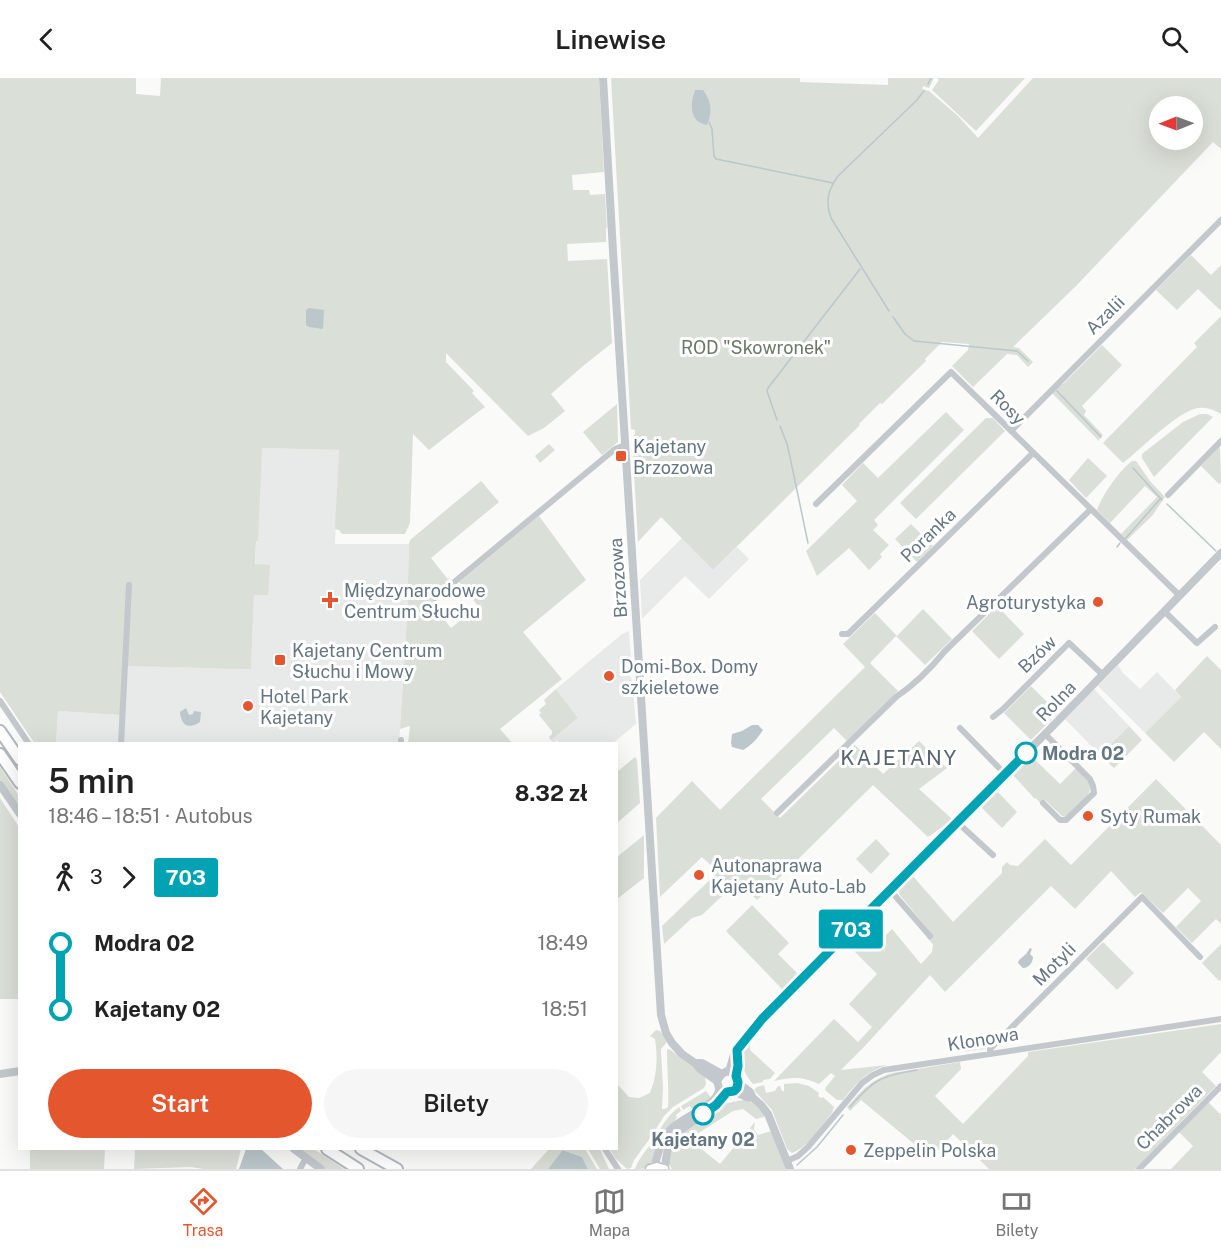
<!DOCTYPE html>
<html lang="pl">
<meta charset="utf-8">
<style>
:root{--surface:#fff;--page:#f6f6f6;--text:#222;--muted:#767676;--line:#e0e0e0;--accent:#e4572e}
body{margin:0;font-family:"Public Sans",sans-serif;background:var(--page);color:var(--text);height:100vh;display:flex;flex-direction:column;font-size:22px;white-space:nowrap}
*{box-sizing:border-box;margin:0}
p{font-size:20px;color:var(--muted)}
.icon{flex:none;width:33px;height:33px;fill:none;stroke:currentColor;stroke-width:2;stroke-linecap:round;stroke-linejoin:round}
.map{position:relative;flex:1;overflow:hidden}
.drawer{position:absolute;left:18px;top:664px;width:600px;height:408px;display:flex;flex-direction:column;background:var(--surface);border-radius:0px;box-shadow:0 6px 24px #0002}
.drawer>*{flex:none}
.badge{padding:0 12px;border-radius:4px;font-size:21px;line-height:39px}
.needle{width:39px;rotate:269deg}
.buttons{position:absolute;left:1149px;top:18px;display:grid;gap:12px}
.buttons a{display:grid;place-items:center;width:54px;height:54px;border-radius:50%;background:var(--surface);box-shadow:0 6px 24px #0002;font-size:30px}
.map>.badge{position:absolute;translate:-50% -50%;box-shadow:0 0 0 3px #fff}
.legs{display:flex;align-items:center;gap:9px;height:66px;padding:0 30px;font-size:20px}
.legs p{margin-inline-start:auto}
.headline{display:flex;align-items:center;justify-content:space-between;height:102px;padding:0 30px}
h1{font-size:33px;font-weight:600;line-height:45px}
.action{display:flex;gap:12px;margin-top:auto;padding:12px 30px}
.action a{flex:1;height:69px;border-radius:36px;background:var(--accent);color:#fff;font-size:24px;font-weight:600;line-height:69px;text-align:center}
.action a+a{background:var(--page);color:var(--text)}
ul{padding:0 30px;list-style:none}
li{display:flex;align-items:center;gap:21px;height:66px;font-size:22px}
li i{display:grid;place-items:center;width:9px;height:100%;margin:0 8px;background:currentColor}
li i::after{content:'';width:15px;height:15px;margin:-8px;border:4px solid;border-radius:50%;background:var(--surface)}
li p{margin-inline-start:auto}
li:first-child i{background:linear-gradient(#0000 50%,currentColor 0)}
li:last-child i{background:linear-gradient(currentColor 50%,#0000 0)}
header{display:flex;justify-content:space-between;align-items:center;height:78px;padding:0 30px;background:var(--surface);font-size:27px;font-weight:600}
.menu{display:flex;justify-content:space-around;align-items:center;height:84px;border-top:2px solid var(--line);background:var(--surface);font-size:16px;color:var(--muted)}
.menu a{display:grid;justify-items:center;gap:3px}
.menu .current{color:var(--accent)}
.map>svg:first-child{display:block}
.built{fill:#e8e9e9}
.green{fill:#dadfd7;fill-rule:evenodd}
.water{fill:#bbc7cb}
.lines{fill:none;stroke-linecap:round;stroke-linejoin:round}
.stream{stroke:#bbc7cb;stroke-width:1.5}
.secondary-casing{stroke:#b3babf;stroke-width:11}
.motorway-casing{stroke:#b4b9bd;stroke-width:14}
.minor{stroke:#c3c8cc;stroke-width:6}
.tertiary{stroke:#c3c8cc;stroke-width:8}
.secondary{stroke:#fff;stroke-width:8}
.motorway{stroke:#fff;stroke-width:10}
.line-1-casing{stroke:#fff;stroke-width:14}
.line-1{stroke:#00a3b4;stroke-width:9}
.poi-dot{fill:#e4572e;stroke:#fff;stroke-width:2}
.stop-1-dot{fill:#fff;stroke:#00a3b4;stroke-width:3}
.labels{text-anchor:middle;dominant-baseline:central;stroke-width:6;stroke-linejoin:round;paint-order:stroke}
.street-label{font-size:18px;fill:#657683;stroke:#fff}
.park-label{font-size:18px;fill:#687a64;stroke:#fff}
.poi-label{font-size:18px;fill:#657683;stroke:#fff;text-anchor:start}
.stop-label{font-size:18px;font-weight:bold;fill:#657683;stroke:#fff;text-anchor:start}
.quarter-label{font-size:21px;letter-spacing:1.5px;fill:#57646e;stroke:#fff}
</style>
<header><svg class="icon" aria-label="back" viewBox="0 0 24 24"><path d="M15 5l-7 7 7 7"/></svg>Linewise<svg class="icon" aria-label="search" viewBox="0 0 24 24"><circle cx="10" cy="10" r="6"/><path d="M15 15l6 6"/></svg></header>
<div class="map">
<svg width="1221" height="1091" viewBox="0 0 1221 1091">
<rect width="100%" height="100%" fill="#fafaf8"/>
<path class="built" d="M260,370L339,372L335,466H409L407,540L399,666H122L126,588L251,590Z
M682,460L713,492L737,469L749,481L709,521L685,498L642,541L640,502Z
M629,553L632,591L629,592V597L632,602L636,646L612,666H560L557,662L553,665L551,662L578,640L556,611L622,556Z
M1118,587L1122,594L1140,611L1157,594L1181,619L1145,655L1098,608Z
M1094,611L1129,648L1100,677L1065,641Z
M58,633L121,637L119,666H56Z"/>
<path class="green" d="M0,0H136V16L160,18L161,0H599L604,94L572,97L573,112H589L590,117L605,116L607,150H606V164L567,166L568,183L607,181L612,265L583,288L551,316L565,333L544,350L528,358L446,275V284L474,313L472,315L485,329L470,340L429,372L413,356L410,445L405,456H342L339,452L335,451L339,372L262,370L258,463H256L255,486L270,487L268,517H254L251,591L123,588L121,637L58,633L56,666H35L0,614Z
M611,0H800V4L888,7V0H934L929,10L923,8L922,11L929,13L958,38L978,60L1033,0H1221V71L1213,64L1076,208L1013,269L1019,270L1033,284L1028,289L1017,277L1007,276L973,309L952,288L968,272L969,266L942,264L925,281L926,283L882,326L880,325L859,346L860,347L713,492L661,439L638,464L632,359L635,356V352L631,351ZM1160,28H1192V62H1160Z
M937,0H1025L976,53L932,12L939,2Z
M1191,177L1211,197L1221,187V233L1198,211L1177,232L1156,212Z
M1221,238V336C1213,331 1203,328 1194,331C1173,338 1142,370 1123,385L1103,365L1197,269L1194,265Z
M1102,267L1122,287L1082,328L1086,333L1084,337L1103,357L1098,363L1097,361L1052,315L1061,305L1063,306Z
M617,326L618,364L602,377L583,354Z
M946,334L964,352L874,442L878,447L873,452L889,467L880,476L882,479L869,492L849,470L817,498L806,473L857,423L842,407L863,385L878,400Z
M1200,336H1207L1213,339L1154,399L1142,380V376L1183,344Z
M986,340H993L1005,353L916,441L900,425Z
M549,366L555,372L540,385L535,378Z
M1220,368L1221,404L1219,406L1201,388Z
M1088,380L1107,398L1086,420L1069,402Z
M1132,383H1136L1150,403L1165,419L1152,438L1127,462L1121,456L1157,419L1145,408L1110,445L1097,432C1103,416 1119,393 1132,383Z
M481,403L499,424L431,480L450,504L432,519V520L438,525L434,529L451,550L478,528L459,504L539,438L586,502L523,554L562,601L500,651L513,666H408L410,648L400,651L407,540L409,466L410,462Z
M911,446L933,468L917,484L895,461Z
M997,528L1024,556L999,581L972,553Z
M923,531L952,561L925,587L896,558L870,585L898,613L847,663L834,650L761,721L780,740L855,667L883,696L919,663L947,690L919,711L951,740H955L928,759L873,707L757,822L738,803L702,837L692,840L664,866L662,848L718,794L702,779L660,819L656,740L692,703L720,732L865,589L843,566L875,535L897,558Z
M1207,578L1221,592V671L1204,654L1174,684L1145,655L1181,619L1175,612Z
M1031,608L1058,635L1031,662L1004,635Z
M556,611L578,640L551,662L549,659L552,656V653L539,637L541,635L539,632L546,626L544,622Z
M1129,648L1142,662L1114,690L1100,677Z
M1030,677L1060,706L1076,690C1080,694 1087,699 1089,704C1096,716 1074,731 1066,739L1062,738L1045,722L1041,726L1036,720L1035,721L1012,696Z
M635,679L637,682L640,725L617,745V694Z
M0,689L19,718V731L0,702Z
M1156,701L1221,767V846L1216,841L1192,865L1176,849L1201,823L1188,810L1163,835L1141,814L1135,819L1111,793L1075,831L1051,808L945,914L930,897L863,970L841,992L887,987C865,995 858,1003 843,1022H837L825,1012L826,1009L835,998L831,995L819,1006C801,998 793,999 774,1003L834,941L858,964L872,949L849,926L877,896L845,864L861,847L879,864L892,851L921,886L932,874L933,866L927,860L932,856L899,816V810L912,797L953,844L1002,795V789L1007,784L1010,787L1018,788L1045,761L1071,787Z
M996,712L1017,734L1002,750L980,728Z
M0,720L19,749V921H0Z
M644,757V800L617,821V779Z
M876,761L890,776L871,796L856,781Z
M752,827L789,865L778,876L797,895L783,912L726,853Z
M1103,864L1134,895L1117,912L1086,881Z
M1221,866V901L1219,903L1202,885Z
M1221,946V974L1202,994L1216,1008L1135,1091H989L953,1056L931,1080L861,1022L850,1033L847,1029C862,1012 871,1002 892,995L960,984L961,991L935,1018L963,1046L1028,978V974Z
M656,952L660,953L667,964L661,971V974L663,1010L662,1031H665L668,1029C669,1010 667,991 667,972L669,971L698,991L705,999L706,1006L704,1010L673,1029L664,1038L651,1059L634,1082L631,1090L627,1091L615,1080L610,1071H616L617,1006L629,1019L639,1020L650,1015C657,997 658,981 655,961L650,958Z
M981,955L991,965L985,971L963,974Z
M753,958H754L750,968V972L775,995L770,1001L763,1002V1004L753,1006C738,988 738,975 753,958Z
M797,1005L809,1008L819,1015L818,1018L821,1020L823,1019L834,1029L832,1035C821,1048 809,1069 792,1075L787,1071L772,1032L754,1012L757,1009L764,1007L766,1015L775,1013L778,1008H780L782,1013H784V1006Z
M706,1013L711,1020L706,1025L692,1031L690,1028L683,1032L681,1028Z
M744,1020C753,1025 759,1029 764,1037V1039L756,1041L743,1031L733,1033L689,1061L720,1086L755,1044L754,1051L758,1057L772,1053L786,1091H672C664,1080 671,1068 677,1059L682,1062L684,1059L679,1055L697,1045L699,1048L713,1039L722,1026L743,1022Z
M1208,1024L1221,1037V1091H1171L1193,1068L1179,1054Z
M679,1029L681,1033L676,1037L677,1039C670,1049 654,1086 645,1090C643,1091 638,1091 635,1091C638,1082 644,1075 650,1067C660,1053 665,1039 679,1029Z
M30,1071H105L104,1091H30Z
M135,1071H241L236,1091H204L190,1089L134,1091Z
M300,1071H314L344,1091H326Z
M549,1071H585L597,1091H588L582,1079L564,1072L548,1091H531Z
M588,1071H600L609,1091H600Z"/>
<path class="water" d="M695,12H703C711,23 713,33 707,47C689,44 690,26 695,12Z
M309,230L324,232L323,251L309,249L306,247V232Z
M186,630L189,637L193,636L194,633L201,634L200,644C188,652 181,647 180,634Z
M752,647H758L763,652C757,661 752,667 743,672L732,669L731,665L732,656L742,653Z
M1030,870L1032,871L1030,876L1033,879C1033,884 1029,890 1023,890L1018,885L1019,882L1026,876Z
M246,1071H261L283,1091H239Z
M563,1072L582,1079L588,1091H548Z"/>
<g class="lines">
<path class="stream" d="M928,6L931,0
M709,44L712,51L714,78L716,81L833,105
M889,233L831,140C825,123 828,112 838,98L916,23L924,13
M893,239L905,256L914,263L1017,273L1028,283
M1057,313L1101,359
M777,342L767,313L768,310L860,191
M780,348L787,366L790,379L808,465
M1133,390L1162,422
M1167,426L1216,473
M1126,460L1161,420
M1117,469L1120,465
M850,1029C874,1001 881,998 917,992
M797,1087L817,1069L843,1037"/>
<g class="secondary-casing">
<path id="secondary" d="M650,1091L657,1089L664,1091"/>
</g>
<g class="motorway-casing">
<path id="motorway" d="M0,653L20,682
M0,676L20,705
M327,1071L358,1091
M361,1071L397,1091"/>
</g>
<path class="minor" d="M1011,353L1221,142
M1168,417L1221,363
M816,426L951,294L1179,517
M435,520L615,371L625,367
M1164,533L1197,565L1215,549
M842,556H848L1033,375
M0,623L29,666
M993,639L1003,631L1069,565L1102,596
M960,650L1005,696
M121,666L129,507
M401,666V662
M1043,725L1060,742H1066L1094,715L1093,708L1090,701L1045,656
M777,735L896,619C914,607 931,590 945,573L1091,431
M957,744L993,777
M890,812L930,858
M990,975V971L1142,819L1200,879
M605,1071L618,1091
M787,1083L798,1078L808,1069L862,1005L873,997L884,992L1221,941
M300,1091L306,1080
M1139,1091L1221,1008"/>
<path class="tertiary" d="M603,0L613,173L661,937L666,955L672,965L682,976L695,985L700,991L717,1003
M0,707L20,736
M695,985H702L722,996
M729,994L734,976L762,941L1045,656L1221,475
M0,996L20,993
M738,1005L750,1014L753,1020L761,1027L768,1036L790,1091
M733,1013L747,1019L753,1020
M294,1071L321,1091
M654,1090C658,1076 661,1061 671,1051C682,1039 717,1028 719,1012C719,1009 718,1006 717,1003L722,996L727,993L733,995
M665,1091C667,1052 682,1052 710,1032C716,1028 720,1020 726,1015C730,1013 735,1014 737,1008C740,1004 737,1000 737,995C737,987 739,980 737,972"/>
<use href="#secondary" class="secondary"/>
<use href="#motorway" class="motorway"/>
</g>
<g class="lines">
<g class="line-1-casing">
<path id="line-1" d="M703,1036L716,1027L727,1014L734,1013L737,1010L738,1004L736,998L738,988L737,972L762,941L1026,675"/>
</g>
<use href="#line-1" class="line-1"/>
</g>
<g class="poi-dot">
<rect x="615" y="372" width="12" height="12" rx="3"/>
<path d="M327 513h6v6h6v6h-6v6h-6v-6h-6v-6h6z"/>
<circle cx="1098" cy="524" r="6"/>
<rect x="274" y="576" width="12" height="12" rx="3"/>
<circle cx="609" cy="598" r="6"/>
<circle cx="248" cy="628" r="6"/>
<circle cx="1088" cy="738" r="6"/>
<circle cx="699" cy="797" r="6"/>
<circle cx="851" cy="1072" r="6"/>
</g>
<g class="stop-1-dot">
<circle cx="1026" cy="675" r="10"/>
<circle cx="703" cy="1036" r="10"/>
</g>
<g class="labels">
<g class="street-label">
<text transform="translate(1105 237) rotate(-45)">Azalii</text>
<text transform="translate(1008 329) rotate(45)">Rosy</text>
<text transform="translate(928 457) rotate(-44)">Poranka</text>
<text transform="translate(618 500) rotate(-94)">Brzozowa</text>
<text transform="translate(1037 576) rotate(-44)">Bzów</text>
<text transform="translate(1056 623) rotate(-46)">Rolna</text>
<text transform="translate(1054 886) rotate(-45)">Motyli</text>
<text transform="translate(983 961) rotate(-9)">Klonowa</text>
<text transform="translate(1169 1039) rotate(-45)">Chabrowa</text>
</g>
<g class="park-label">
<text x="756" y="269">ROD "Skowronek"</text>
</g>
<g class="poi-label">
<text x="633" y="368">Kajetany<tspan x="633" dy="21">Brzozowa</tspan></text>
<text x="344" y="512">Międzynarodowe<tspan x="344" dy="21">Centrum Słuchu</tspan></text>
<text x="1086" y="524" text-anchor="end">Agroturystyka</text>
<text x="292" y="572">Kajetany Centrum<tspan x="292" dy="21">Słuchu i Mowy</tspan></text>
<text x="621" y="588">Domi-Box. Domy<tspan x="621" dy="21">szkieletowe</tspan></text>
<text x="260" y="618">Hotel Park<tspan x="260" dy="21">Kajetany</tspan></text>
<text x="1100" y="738">Syty Rumak</text>
<text x="711" y="787">Autonaprawa<tspan x="711" dy="21">Kajetany Auto-Lab</tspan></text>
<text x="863" y="1072">Zeppelin Polska</text>
</g>
<g class="stop-label">
<text x="1042" y="675">Modra 02</text>
<text x="703" y="1061" text-anchor="middle">Kajetany 02</text>
</g>
<g class="quarter-label">
<text x="899" y="679">KAJETANY</text>
</g>
</g>
</svg>
<div class="buttons">
<a><svg class="needle" viewBox="-14 -14 28 28"><path d="M0-13l5 13h-10z" fill="#e53935"/><path d="M0 13l5-13h-10z" fill="#767676"/></svg></a>
</div>
<b class="badge" style="left:851px;top:851px;background:#00a3b4;color:#fff">703</b>
<section class="drawer">
<div class="headline"><div><h1>5 min</h1><p>18:46 – 18:51 · Autobus</p></div><b>8.32 zł</b></div>
<div class="legs"><svg class="icon" aria-label="walk" viewBox="0 0 24 24"><circle cx="13" cy="4" r="2"/><path d="M13 8l-2 6 4 7M11 14l-3 7M7 12l3-4h3l4 4"/></svg>3<svg class="icon" aria-label="forward" viewBox="0 0 24 24"><path d="M9 5l7 7-7 7"/></svg><b class="badge" style="background:#00a3b4;color:#fff">703</b></div>
<ul>
<li><i style="color:#00a3b4"></i><b>Modra 02</b><p>18:49</p></li>
<li><i style="color:#00a3b4"></i><b>Kajetany 02</b><p>18:51</p></li>
</ul>
<div class="action"><a>Start</a><a>Bilety</a></div>
</section>
</div>
<nav class="menu">
<a class="current"><svg class="icon" aria-label="directions" viewBox="0 0 24 24"><path d="M12 3l9 9-9 9-9-9zM9 14v-3h6M13 9l2 2-2 2"/></svg>Trasa</a>
<a><svg class="icon" aria-label="map" viewBox="0 0 24 24"><path d="M3 6l6-2 6 2 6-2v14l-6 2-6-2-6 2zM9 4v14M15 6v14"/></svg>Mapa</a>
<a><svg class="icon" aria-label="tickets" viewBox="0 0 24 24"><path d="M3 7h18v10H3zM15 7v10"/></svg>Bilety</a>
</nav>
